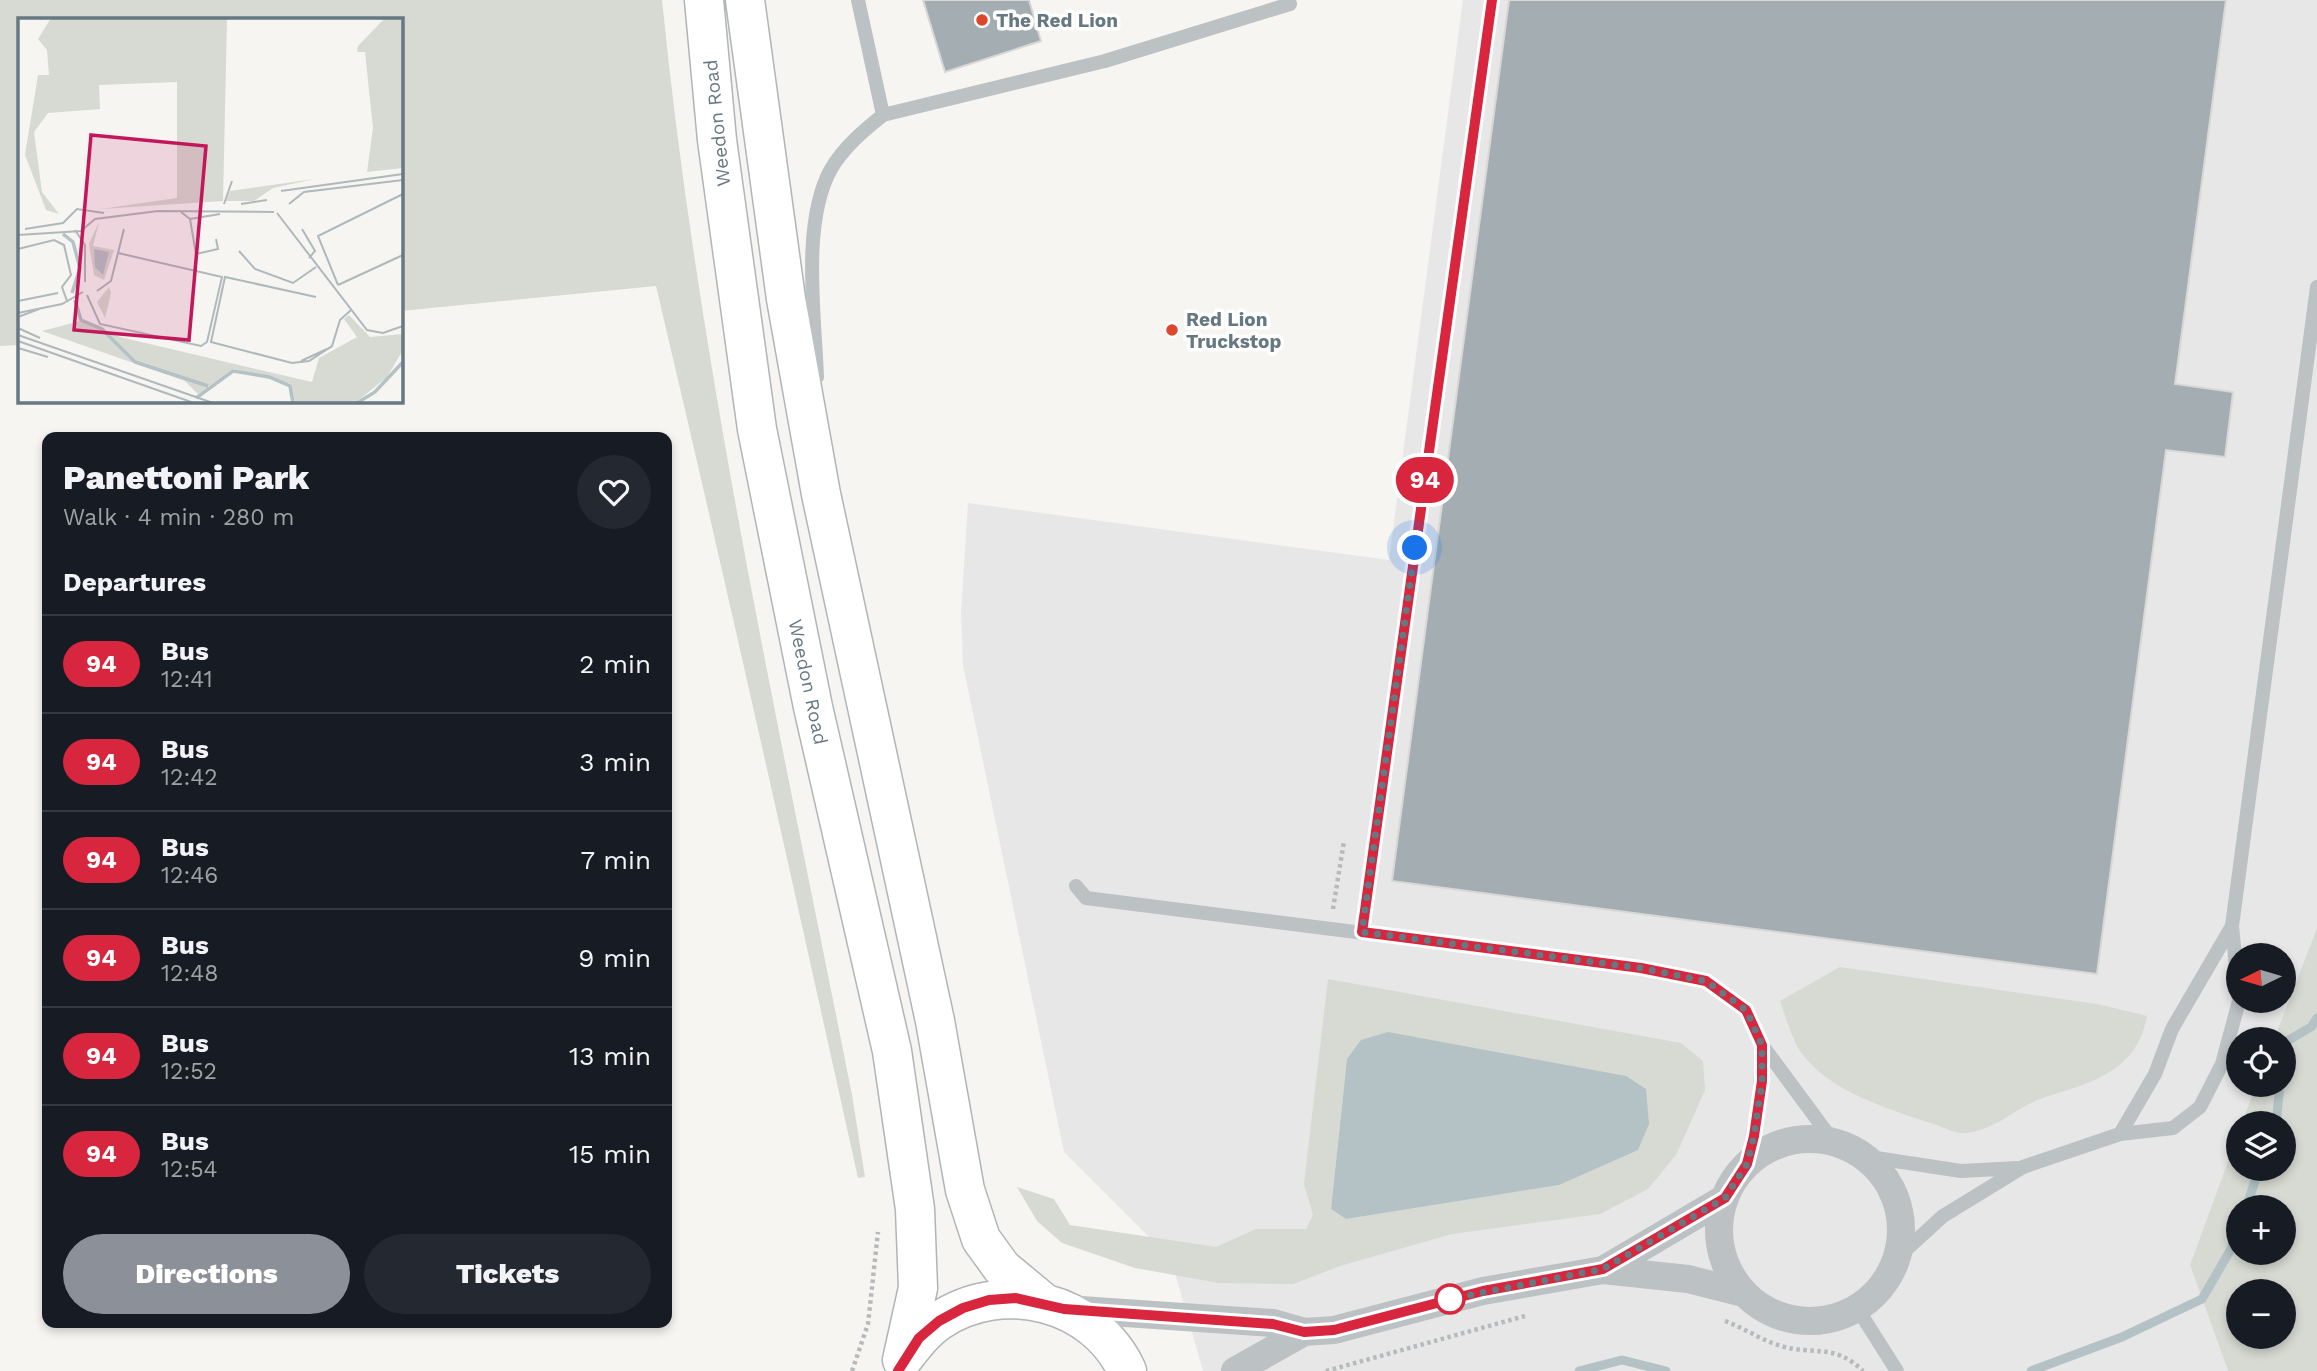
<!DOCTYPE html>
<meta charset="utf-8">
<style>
:root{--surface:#171b24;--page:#242831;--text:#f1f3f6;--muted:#9ea1a6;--line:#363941;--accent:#8c9099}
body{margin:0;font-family:"Work Sans",sans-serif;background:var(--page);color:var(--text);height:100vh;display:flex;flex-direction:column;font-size:26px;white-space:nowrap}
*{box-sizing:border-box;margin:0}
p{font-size:23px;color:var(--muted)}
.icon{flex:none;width:38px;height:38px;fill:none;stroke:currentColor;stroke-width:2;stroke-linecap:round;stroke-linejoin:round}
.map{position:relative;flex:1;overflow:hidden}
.sheet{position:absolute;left:42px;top:432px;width:630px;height:896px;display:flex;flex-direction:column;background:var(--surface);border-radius:14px;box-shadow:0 4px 10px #0003}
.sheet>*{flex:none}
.badge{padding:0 14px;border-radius:23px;font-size:24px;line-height:46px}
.needle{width:46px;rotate:265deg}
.fabs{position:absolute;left:2226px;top:943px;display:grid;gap:14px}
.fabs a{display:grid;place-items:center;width:70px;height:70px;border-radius:50%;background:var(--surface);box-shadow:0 4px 10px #0003;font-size:35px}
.you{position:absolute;width:35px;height:35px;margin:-18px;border:5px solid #fff;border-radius:50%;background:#1a73e8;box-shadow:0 0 0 10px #1a73e833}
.map>.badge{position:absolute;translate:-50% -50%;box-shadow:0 0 0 4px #fff}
h2{padding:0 21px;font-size:26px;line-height:63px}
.round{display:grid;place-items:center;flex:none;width:74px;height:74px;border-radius:37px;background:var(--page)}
.summary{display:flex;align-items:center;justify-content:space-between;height:119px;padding:0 21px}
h1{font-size:33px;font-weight:800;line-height:52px}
.primary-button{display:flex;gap:14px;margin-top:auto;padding:14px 21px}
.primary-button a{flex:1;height:80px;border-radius:42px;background:var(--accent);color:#fff;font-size:28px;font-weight:800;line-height:80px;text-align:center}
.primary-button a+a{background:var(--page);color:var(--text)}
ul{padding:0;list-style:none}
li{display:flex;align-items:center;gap:21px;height:98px;padding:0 21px;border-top:2px solid var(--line)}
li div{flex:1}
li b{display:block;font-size:26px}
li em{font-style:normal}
li .badge{min-width:77px;font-weight:700;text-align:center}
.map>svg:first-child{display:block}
.built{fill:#e6e7e6;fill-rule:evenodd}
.green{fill:#d6dad2;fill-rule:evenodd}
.water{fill:#b4c2c5}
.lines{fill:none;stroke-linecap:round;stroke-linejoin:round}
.stream{stroke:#b4c2c5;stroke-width:9}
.building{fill:#a4adb2;stroke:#d7d7d5;stroke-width:2}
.trunk-casing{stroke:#b0b5b7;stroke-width:41}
.path{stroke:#b7babc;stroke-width:4.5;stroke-dasharray:3.5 3.5;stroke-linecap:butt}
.service{stroke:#bcc1c4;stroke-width:14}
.minor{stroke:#bcc1c4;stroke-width:28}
.trunk{stroke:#fff;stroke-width:38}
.line-casing{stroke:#fff;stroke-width:16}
.line{stroke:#d7263d;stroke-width:10}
.walk{stroke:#667882;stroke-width:7;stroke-dasharray:0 12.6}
.poi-dot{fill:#dd462b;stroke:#fff;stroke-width:2.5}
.stop-dot{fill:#fff;stroke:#d7263d;stroke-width:3.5}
.labels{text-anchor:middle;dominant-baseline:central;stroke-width:7;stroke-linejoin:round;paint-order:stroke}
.poi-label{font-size:19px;font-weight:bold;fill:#667882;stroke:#fff;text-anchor:start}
.street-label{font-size:19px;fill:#667882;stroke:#fff}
.inset-river{fill:none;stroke:#b4c2c5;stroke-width:3.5}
.inset-road{fill:none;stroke:#afb8bb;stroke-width:2}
.view{fill:#c2185b;fill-opacity:0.15;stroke:#c2185b;stroke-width:3.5}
.inset-edge{fill:none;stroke:#667882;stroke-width:3.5}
</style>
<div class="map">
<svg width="2317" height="1371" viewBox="0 0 2317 1371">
<rect width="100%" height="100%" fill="#f6f5f2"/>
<path class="built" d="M1463,0H2317V928L2274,1039L2238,1040V1085H2256L2242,1123L2238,1124V1134L2190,1265L2228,1371H1203L1171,1259L1064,1152L963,665L961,614L968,503L1389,560ZM2238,956H2284V1001H2238Z"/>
<path class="green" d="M0,0H662C699,369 780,731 852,1095L865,1177L858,1178C792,880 726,582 656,286L401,311V19H19V345L0,346Z
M2317,928V1371H2228L2190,1265L2238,1134V1169H2284V1124L2242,1123L2256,1085H2284V1040L2274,1039ZM2238,1208H2284V1253H2238ZM2238,1292H2284V1337H2238Z
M1840,967L2097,1004L2147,1016C2137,1071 2093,1082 2046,1097C2016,1106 1997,1131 1964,1133C1955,1134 1943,1127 1934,1124C1888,1109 1829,1092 1800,1051C1791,1037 1786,1017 1780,1001Z
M1328,979L1681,1043L1703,1061L1705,1090L1676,1155L1648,1189L1600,1214L1452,1234L1340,1266L1293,1284L1219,1283L1135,1268L1062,1243L1037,1221L1017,1187L1054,1199L1070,1225L1216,1247L1256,1229H1306L1313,1215L1304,1184ZM1347,1059L1559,1185L1346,1219L1331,1209Z"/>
<path class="water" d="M1388,1032L1626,1076L1646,1089L1649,1124L1638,1150L1559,1185L1346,1219L1331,1209L1347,1059L1361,1040Z"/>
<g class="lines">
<path class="stream" d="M2284,1043L2311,1027L2317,1018
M2276,1124L2280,1085
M2246,1208L2259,1169
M1579,1371L1622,1360L1666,1371
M2031,1371L2122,1337L2202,1299L2231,1249L2238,1229"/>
</g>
<path class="building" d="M923,0H1029L1041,41L945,72Z
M1509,0H2226L2175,384L2233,392L2225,457L2166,450L2097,974L1392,881Z"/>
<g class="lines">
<g class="trunk-casing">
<path id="trunk" d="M704,0L717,140L757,429L813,707L892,1051L915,1209L918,1288L902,1360
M745,0L786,299L821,494L935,1021L965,1190L981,1239L1002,1268L1043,1302
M903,1359C914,1345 924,1331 939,1321C1003,1278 1095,1301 1127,1371"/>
</g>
<path class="path" d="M1333,909L1344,841
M1725,1321C1744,1328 1761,1340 1781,1346C1813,1356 1833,1342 1863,1371
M852,1371L868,1324L878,1232
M1326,1371L1525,1316"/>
<path class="service" d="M858,0L883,115
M817,377C815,317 801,223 831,169C844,147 863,131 883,115L1105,61L1290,4L1289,0
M1076,886L1086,898L1641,968L1706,981L1746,1010L1762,1045L1833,1141
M1362,932L1492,0
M2238,988L2232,926L2317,287
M2120,1134L2155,1074L2172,1029L2232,926
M1863,1156L1961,1171L2018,1168
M1747,1164L1760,1098L1762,1045
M1898,1257L1943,1216L2023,1167L2120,1134L2173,1128L2200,1107L2222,1064L2239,1001
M1857,1308L1897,1371"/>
<path class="minor" d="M1719 1230a91 91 0 1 1 182 0a91 91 0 1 1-182 0Z
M1603,1270L1725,1198
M1066,1309L1273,1323L1304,1332L1334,1330L1483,1291L1603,1270L1688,1279L1743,1293
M1235,1371L1304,1332"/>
<use href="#trunk" class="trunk"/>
</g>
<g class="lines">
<g class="line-casing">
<path id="line" d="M898,1371L919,1338L939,1321L963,1308L989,1300L1016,1298L1064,1309L1273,1324L1304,1332L1334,1330L1483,1291L1603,1269L1725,1198L1747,1164L1754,1136L1762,1081V1045L1746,1010L1706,981L1641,968L1362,932L1492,0"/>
</g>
<use href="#line" class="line"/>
<path class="walk" d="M1415,548L1362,932L1641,968L1706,981L1746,1010L1762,1045V1081L1754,1136L1747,1164L1725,1198L1603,1269L1450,1299"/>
</g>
<g class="poi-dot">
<circle cx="982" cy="20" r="7"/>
<circle cx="1172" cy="330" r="7"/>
</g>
<circle class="stop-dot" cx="1450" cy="1299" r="14"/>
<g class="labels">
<g class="poi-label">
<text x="996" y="20">The Red Lion</text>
<text x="1186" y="319">Red Lion<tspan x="1186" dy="22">Truckstop</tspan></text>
</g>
<g class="street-label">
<text transform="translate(717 123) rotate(-96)">Weedon Road</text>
<text transform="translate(808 682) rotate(78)">Weedon Road</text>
</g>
</g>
<g transform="translate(18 18)">
<rect width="385" height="385" fill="#f6f5f2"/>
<path d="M33,0H209L205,183L83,191L159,180V64L81,67L82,91L30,95L16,114L24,174L41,196L28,192L7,137L20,57H31L29,32L20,21ZM367,0H385V150L349,154L355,110L347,34H339L340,28ZM297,161L255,170L236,183H208L212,173ZM81,204L75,228L96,232L86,262L76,257L71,226ZM91,269L93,275L87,300L79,284ZM331,297L352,319L385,316V332L369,359L337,385H277L273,366L215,351L180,376L167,363L24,313L66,302L102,319L294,364L301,340L339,319L326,301Z" fill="#d6dad2"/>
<path d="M76,231L91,234L85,257L77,249Z" fill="#b4c2c5"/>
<path class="inset-river" d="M45,216L55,224L62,250L54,275M57,282L63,302L84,311L117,344L190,368M178,380L215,353L251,359L272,368L275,385M339,385L357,374L385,344"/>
<path class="inset-road" d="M263,173L385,156M206,186L214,163M223,186L249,182M271,186L286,174L385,162M163,194L172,201L178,236L200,231L198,221M259,195L349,312L365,315L385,308M172,201L202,196M7,211L45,205L59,191L86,195M284,211L297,233L291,240M57,212L67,227V264M0,217L63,213L77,201L140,193L256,194M0,231L36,222L46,227L53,257L44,269L49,283M221,233L237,251L275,265L298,249M320,267L300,218L385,176M320,267L385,237M79,273L93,263L106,211M69,277L82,306L183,328L189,324L204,259L100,235M298,279L207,259L193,324L274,345L291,343L314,328L322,302L333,292M0,283L40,275M0,295L44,286L65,274M0,299L21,291M0,310L22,320M0,317L195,385M0,323L176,385M0,330L30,339M283,343L309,331"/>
<path class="view" d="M73,117L188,128L171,322L56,312Z"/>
<rect width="385" height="385" class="inset-edge"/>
</g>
</svg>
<div class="fabs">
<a><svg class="needle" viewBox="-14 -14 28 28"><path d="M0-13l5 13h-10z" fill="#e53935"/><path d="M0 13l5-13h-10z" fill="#9ea1a6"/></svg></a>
<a><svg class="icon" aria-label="locate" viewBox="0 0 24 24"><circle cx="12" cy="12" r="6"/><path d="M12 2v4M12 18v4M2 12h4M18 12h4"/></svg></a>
<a><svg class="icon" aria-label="layers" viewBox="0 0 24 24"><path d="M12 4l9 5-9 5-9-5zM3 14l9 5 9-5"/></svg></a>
<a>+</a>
<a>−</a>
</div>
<div class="you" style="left:1415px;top:548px"></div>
<b class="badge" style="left:1425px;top:480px;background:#d7263d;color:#fff">94</b>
<section class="sheet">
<div class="summary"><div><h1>Panettoni Park</h1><p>Walk · 4 min · 280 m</p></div><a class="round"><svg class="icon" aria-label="heart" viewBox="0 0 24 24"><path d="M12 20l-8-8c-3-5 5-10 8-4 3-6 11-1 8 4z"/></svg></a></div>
<h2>Departures</h2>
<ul>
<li><span class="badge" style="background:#d7263d;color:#fff">94</span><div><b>Bus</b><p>12:41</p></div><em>2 min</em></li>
<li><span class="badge" style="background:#d7263d;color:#fff">94</span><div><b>Bus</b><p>12:42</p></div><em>3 min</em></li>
<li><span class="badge" style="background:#d7263d;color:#fff">94</span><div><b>Bus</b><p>12:46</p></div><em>7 min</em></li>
<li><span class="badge" style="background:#d7263d;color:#fff">94</span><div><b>Bus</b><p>12:48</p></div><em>9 min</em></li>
<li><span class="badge" style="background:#d7263d;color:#fff">94</span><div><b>Bus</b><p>12:52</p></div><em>13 min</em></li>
<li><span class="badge" style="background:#d7263d;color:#fff">94</span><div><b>Bus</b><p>12:54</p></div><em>15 min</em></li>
</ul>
<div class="primary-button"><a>Directions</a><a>Tickets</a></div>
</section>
</div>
